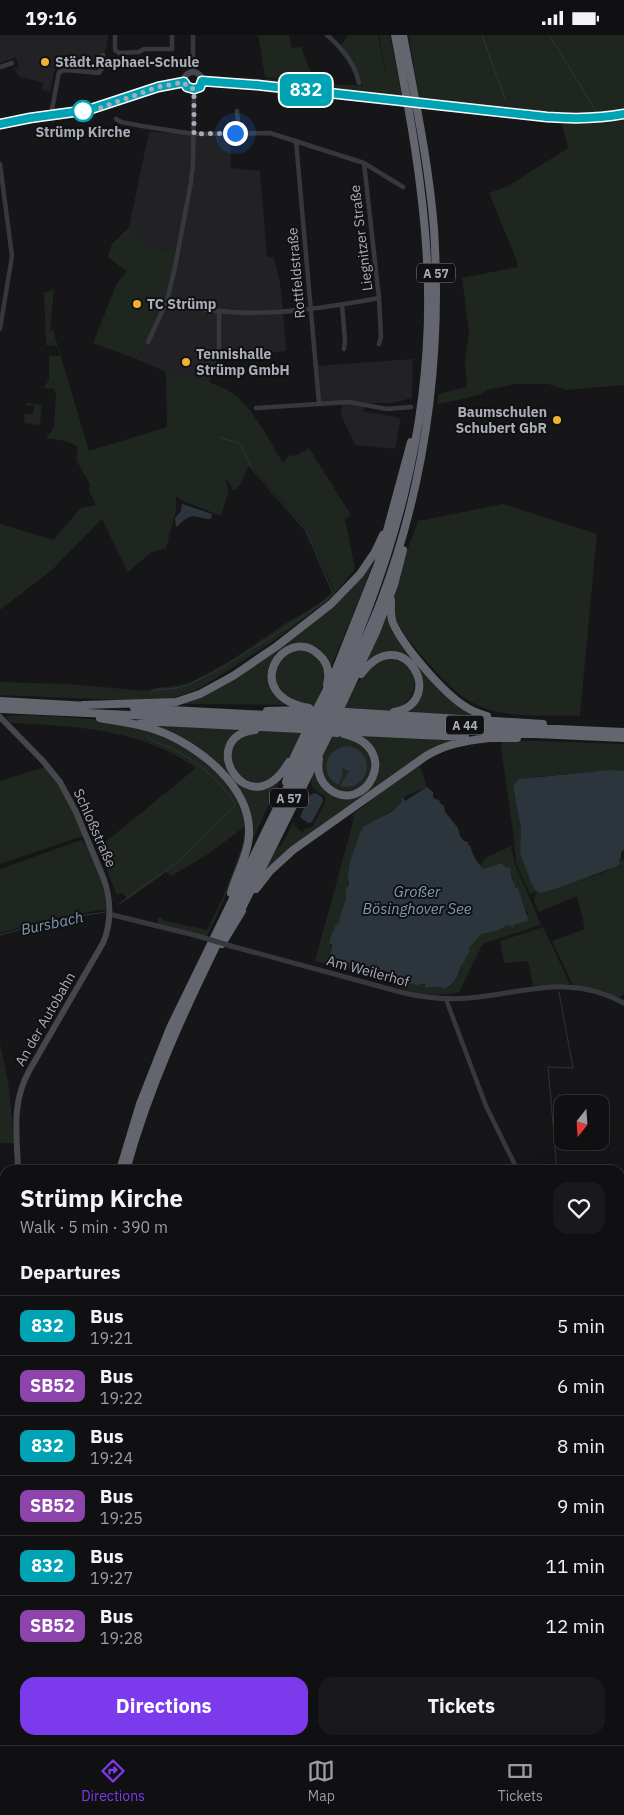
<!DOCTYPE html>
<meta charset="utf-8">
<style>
:root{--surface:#101012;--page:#19191b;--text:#f1f3f6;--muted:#9c9d9f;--line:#303032;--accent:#7c3aed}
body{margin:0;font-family:"IBM Plex Sans",sans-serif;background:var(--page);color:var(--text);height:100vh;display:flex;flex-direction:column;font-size:19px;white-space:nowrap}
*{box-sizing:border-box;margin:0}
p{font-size:16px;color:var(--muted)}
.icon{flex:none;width:28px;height:28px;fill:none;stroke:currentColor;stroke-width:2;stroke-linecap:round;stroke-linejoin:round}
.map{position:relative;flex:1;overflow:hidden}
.sheet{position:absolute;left:0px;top:1130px;width:625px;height:580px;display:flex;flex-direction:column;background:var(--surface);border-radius:15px 15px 0 0;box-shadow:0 5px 20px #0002,0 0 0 1px var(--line)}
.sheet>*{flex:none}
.badge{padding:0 10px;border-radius:8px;font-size:18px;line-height:32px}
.needle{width:32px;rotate:197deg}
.fabs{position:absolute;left:554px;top:1060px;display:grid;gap:10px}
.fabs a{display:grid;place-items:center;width:55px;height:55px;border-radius:10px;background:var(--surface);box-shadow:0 5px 20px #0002,0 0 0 1px var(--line);font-size:25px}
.you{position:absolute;width:25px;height:25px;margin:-12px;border:4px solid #fff;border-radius:50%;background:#1a73e8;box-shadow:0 0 0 8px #1a73e833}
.map>.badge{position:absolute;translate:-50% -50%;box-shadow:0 0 0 2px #fff}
h2{padding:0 20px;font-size:19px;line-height:45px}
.round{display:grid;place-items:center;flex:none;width:52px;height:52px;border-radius:15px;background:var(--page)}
.headline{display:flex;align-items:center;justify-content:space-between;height:85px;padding:0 20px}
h1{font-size:24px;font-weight:800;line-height:38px}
.action{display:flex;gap:10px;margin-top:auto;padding:10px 20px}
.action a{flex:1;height:58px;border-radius:15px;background:var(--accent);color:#fff;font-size:20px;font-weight:800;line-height:58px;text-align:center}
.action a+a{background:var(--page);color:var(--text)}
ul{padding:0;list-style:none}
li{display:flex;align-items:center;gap:15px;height:60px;padding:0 20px;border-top:1px solid var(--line)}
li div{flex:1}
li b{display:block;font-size:19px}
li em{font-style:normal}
li .badge{min-width:55px;font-weight:700;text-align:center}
.status{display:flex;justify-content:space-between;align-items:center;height:35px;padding:0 25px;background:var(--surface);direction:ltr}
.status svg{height:14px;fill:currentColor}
.tab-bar{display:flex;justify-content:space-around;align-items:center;height:70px;border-top:1px solid var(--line);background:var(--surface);font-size:14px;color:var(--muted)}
.tab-bar a{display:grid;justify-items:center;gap:2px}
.tab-bar .current{color:var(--accent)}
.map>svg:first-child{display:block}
.built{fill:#222225}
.green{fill:#1e261f}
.water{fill:#2c353c}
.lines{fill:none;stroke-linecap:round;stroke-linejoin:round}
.stream{stroke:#2c353c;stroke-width:1}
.minor{stroke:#37383d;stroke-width:4.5}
.tertiary{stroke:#37383d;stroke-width:5}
.secondary{stroke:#45474d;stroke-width:6}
.motorway{stroke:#63666e;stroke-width:8}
.rail-casing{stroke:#4a4c52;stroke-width:3}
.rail{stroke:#111113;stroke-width:1;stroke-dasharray:4;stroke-linecap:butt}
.tertiary-bridge{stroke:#37383d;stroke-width:5}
.secondary-bridge{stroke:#45474d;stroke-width:6}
.motorway-bridge{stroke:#63666e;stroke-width:8}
.line-casing{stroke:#fff;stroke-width:11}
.line{stroke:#00a3b4;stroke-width:8}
.walk{stroke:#a8adb8;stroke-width:5;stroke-dasharray:0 9}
.poi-dot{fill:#f2b134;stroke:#111113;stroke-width:2}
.stop-dot{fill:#fff;stroke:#00a3b4;stroke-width:2.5}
.labels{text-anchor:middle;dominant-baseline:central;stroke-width:4;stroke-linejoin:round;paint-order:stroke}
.shield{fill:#111113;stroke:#7b7e86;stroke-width:1}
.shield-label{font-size:12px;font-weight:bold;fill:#a8adb8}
.poi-label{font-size:14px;font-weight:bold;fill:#a8adb8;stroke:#111113;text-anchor:start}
.stop-label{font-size:14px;font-weight:bold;fill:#a8adb8;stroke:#111113}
.street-label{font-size:14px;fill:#a8adb8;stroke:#111113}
.water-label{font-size:15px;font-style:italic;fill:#7f9bb3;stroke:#111113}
</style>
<div class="status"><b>19:16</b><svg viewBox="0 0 49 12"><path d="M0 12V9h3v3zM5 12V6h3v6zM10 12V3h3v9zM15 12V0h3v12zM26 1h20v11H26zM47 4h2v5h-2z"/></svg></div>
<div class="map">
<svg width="624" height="1710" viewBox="0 0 624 1710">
<rect width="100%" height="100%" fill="#161618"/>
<path class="built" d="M0,0H108L106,14L102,23L101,33L98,36L55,33L50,57L42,55L43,48L18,41L14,32L19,33L16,22L0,28Z
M149,97L230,98L231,133L260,136L267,222H274L277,234L281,254L286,316L250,319L247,315L223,317L216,328L209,348L166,337L136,324L148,307L178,217L145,211L129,192Z
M413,324L412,363L391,368H365L363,376L401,383L395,414L355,410L341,380L342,369L319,368L316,331Z"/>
<path class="green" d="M258,0H289L292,13L301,12L315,48L363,51L352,28L341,10L349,0H378L388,51L379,0H390L402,62L239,45V42L311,47L265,42Z
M408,0H624V77L596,81H575L420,65Z
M624,83V350L567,355L548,349H515L487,355L481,359L459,365L437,369L438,359L467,352L465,328L469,296L462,243L517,232V226L489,158L508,151L568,113L562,88C584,89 603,88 624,83Z
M129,192L145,211L178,217L167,266L148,307L136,324L93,308L117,248L127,237L108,222L112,209Z
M54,254L50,296L53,295L89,416L167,392L166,337C186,342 211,345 229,356C254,372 268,404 283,428L290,419L293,422L309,413L351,480L345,484L355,534L330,564L275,605L221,640L196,655L173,663L146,666L0,660V647L67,649L147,656C159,650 174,653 188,648C222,634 253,610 283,590C300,580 320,570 334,556L305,493L250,430L248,432L240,450L235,455H232L229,447L225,444L229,456L221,481L181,465L176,461V476L166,513L152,517L128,537L102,484L52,535L0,575V489L53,505L70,486L80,473L96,470L89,456L90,449L76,425L78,412C69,406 57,404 46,403L54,392L56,360L54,354L43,353L49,345V321H60L57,311L46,310L44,258Z
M26,368L42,370L40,390L24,388L25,379H33L34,371L26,370Z
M503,469L597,499L580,681C546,679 506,685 475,669C455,659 435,636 421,620C409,606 395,590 393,571C391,550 411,507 418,486Z
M377,516L363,556L315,670L179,669L196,662L333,569Z
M387,576L411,618L477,681L405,677L421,648L401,620L364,631Z
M388,624C422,625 424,667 391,675C377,678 359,674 344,674C354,653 364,630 388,624Z
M23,680C66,682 122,683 162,699C182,708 205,726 220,741C234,755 248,778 247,798C247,813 239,829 233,842C225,862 217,882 207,901L158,889V883H162V885L207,895L223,862L240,817L243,806L244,792L207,820L171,841L166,837L128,864L122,858L117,860L98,813L196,733C142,694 76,691 11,688L5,681Z
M149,689L244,694L227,714L240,749L275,748L281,743L253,804L251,803L250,779L220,734Z
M257,696L302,698C294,714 285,735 269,744C245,759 218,722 239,704C243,700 252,699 257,696Z
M331,700C349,703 374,710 371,733C370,740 369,745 363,750C348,763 323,753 322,734C320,722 326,711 331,700Z
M355,700L456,705L438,712L260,843L275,815L282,809L293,788H295L294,790L298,793V795L303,797L305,793L312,792L325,768V761C322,759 318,758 315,755C308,750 312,738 316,732L329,755L363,757L378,728Z
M506,705L624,709V736H598L535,742L513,752L521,794L520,818L530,845L535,855L540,858C554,855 567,849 581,844C589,841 601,840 608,835C614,831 616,825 624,824V959L619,963L603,956L573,950L552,906L585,894L577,861L539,877L534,866L536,857L530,859L516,828L513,796L501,712L503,706Z
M419,728L427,752L401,763L402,767L391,776L375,786L358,805L349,833L346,865L343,869L341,882L335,896L332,897L329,908L341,927L352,929L357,927L363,932L373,931L400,943L402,946L446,954L450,952L460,938L461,930L469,913L477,902L481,899L497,896L506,891L511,890L513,892L515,889L527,882L528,877C523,872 524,868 521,862C516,850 511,845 509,832L494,830L488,834H484L481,829L487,822L511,811L515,829L541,890L485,908L481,912L459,957C438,963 398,959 383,942L315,926L353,787L354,782L352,780Z
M45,732C63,752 73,776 83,801L0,829V746Z
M81,805C97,818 104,854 107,874L55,883L0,898V834Z
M543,892L570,949L533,951L528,926L504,928L500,906Z
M0,1008L9,1053L14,1108H0Z
M356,1705H432L429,1710H354Z"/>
<path class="water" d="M182,469L212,479L211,484C205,484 200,482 194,481C187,481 181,488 176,492L175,483L181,476Z
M346,711C377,713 372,758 340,751L349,736L342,733L343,740L338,750C319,739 324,715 346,711Z
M610,735L624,736V815L621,817V823L619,825L620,829C607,836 595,839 582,844C568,849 555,855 540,858L535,855L530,845L520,818L521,794L513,751L519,744Z
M427,752L433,757V762L435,764L439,765L440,768L444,771L445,777L458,793L460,801L464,806L468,807V811L470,810C472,819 477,828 484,834L501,828L505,832L511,833C510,838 511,845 515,849V852L518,853L528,883L527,886L515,889L512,893L511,890L506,891L497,896L481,899L469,913L470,917H469L468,920L466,921L463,929L461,930C459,940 455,948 445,954L439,952H425V949L416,950L401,946L400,943L395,944L390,938L383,935L380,936V933L373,931L363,932L357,927C348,931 338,925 331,919L332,910L329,908L332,897L335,896L334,894L336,889L339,888C340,884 343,868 346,865V854L349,849C345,840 353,815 358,805V802L364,791L391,777L402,767L401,763L403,762L405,766Z
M315,758L322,762L323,766L312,787L308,788L300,782L310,760Z"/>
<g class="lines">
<path class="stream" d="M482,0L505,64
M549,0L557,13
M558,14L597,78
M151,658L155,655L177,653L188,650L223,632L287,592L326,565L333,558L306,496L252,434L241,409L219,402
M119,869L179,826L234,772L235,768C220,746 199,728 175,715C168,711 151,707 147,701
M0,900L49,886L105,877
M557,1135L548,1032L573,1033L559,957
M620,1331L622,1335L620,1338
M0,1359L5,1357"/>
<path class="minor" d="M115,0V15L119,18L139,17L144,14H172V0
M193,0V36
M327,0C342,13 355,29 359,48
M0,32L12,28
M237,76L239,98
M51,80L59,37L66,35L99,38L102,33L103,20
M116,84L121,87L142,91L194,99L270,98L364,128L403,152
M296,106L319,368
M0,129L12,221L0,294
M191,145L193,131L194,54
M379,263L381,302L379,309
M167,266C237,287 309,276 379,263L364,128
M342,269L345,306L344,314
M219,276V323
M148,307L167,266L175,232L191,147
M256,373L349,367L387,374L411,372
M447,967L486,1071L515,1130L518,1133L530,1132L533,1135
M620,1189H624
M620,1312L624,1314
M620,1629L624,1624
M336,1705L342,1710
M432,1710L435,1705
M509,1710L511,1705
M574,1710L576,1705"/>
<path class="tertiary" d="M109,879L198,901
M231,911L404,958C426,963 447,965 469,963C526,958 569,938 624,968
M0,1679L5,1684"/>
<path class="secondary" d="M184 46a9 9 0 1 1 18 0a9 9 0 1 1-18 0Z
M202,46L257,50L390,64
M431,69L569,83H602L624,79
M0,89L30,83L88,75L112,69L158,52L184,47
M0,682L43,726L60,747L76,777L103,842C111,863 112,887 103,908L29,1036C11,1069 17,1099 18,1135
M5,1231V1250
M25,1710L28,1705"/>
<path class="motorway" d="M391,565C391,573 390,580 393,588C403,611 444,659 466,672C472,676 480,679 487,681
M361,639C403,583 449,667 394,677
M0,666L88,671
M84,670L176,667L200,659L233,641L277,611L331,569L360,539L375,517L383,500
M134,673L306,682
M309,673C238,660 284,589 318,619C328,627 330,638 327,650
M0,674L304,688
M267,676L303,675
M346,677L543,689
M314,680L333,642L378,529L411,407
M330,680C348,642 366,605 381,566C426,447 442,321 434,194C429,129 415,64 403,0
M322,681C392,536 436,386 427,225C423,149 409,74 395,0
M336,682L376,597L394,550L403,515
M100,683C119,687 138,688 156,695C197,709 252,752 249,800C248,820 236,839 231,858
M343,684L624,697
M141,686L301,694
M341,690L624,703
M255,695C194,702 249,795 289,727
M338,696L465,702
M486,703H517
M319,724C317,735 319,745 328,753C364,783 405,713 344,699
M286,747L294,722L309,691
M256,854L270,836L293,815L426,721C447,708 466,706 490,703
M239,879L332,693
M222,909L242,876
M120,1135L140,1069L170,993L317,691
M126,1135C149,1051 185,974 223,897C257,828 291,761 324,692
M61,1710L67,1705
M72,1710V1705"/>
<g class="rail-casing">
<path id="rail" d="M620,1559L624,1548
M567,1710L569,1705"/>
</g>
<use href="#rail" class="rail"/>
<path class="tertiary-bridge" d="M198,901L231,911"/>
<path class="secondary-bridge" d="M390,64L431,69"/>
<path class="motorway-bridge" d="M308,675L346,677
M306,682L343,684
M304,688L341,690
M301,694L337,698"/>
</g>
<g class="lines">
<g class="line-casing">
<path id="line" d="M0,89L30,83L88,75L158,52L184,47L187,52L194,54L200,52L202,46L257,50L547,82C574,84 598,84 624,79"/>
</g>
<use href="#line" class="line"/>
<path class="walk" d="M83,76L100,73L158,52L184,47L187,52L194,54V99L235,98"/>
</g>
<g class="poi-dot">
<circle cx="45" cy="27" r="5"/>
<circle cx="137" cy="269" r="5"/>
<circle cx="186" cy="327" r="5"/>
<circle cx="557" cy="385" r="5"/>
</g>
<circle class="stop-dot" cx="83" cy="76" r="10"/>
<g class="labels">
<g class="shield">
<rect x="417" y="228.5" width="38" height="19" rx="4"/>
<rect x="446" y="680.5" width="38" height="19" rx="4"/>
<rect x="270" y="753.5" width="38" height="19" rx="4"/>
</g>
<g class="shield-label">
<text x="436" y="238">A 57</text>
<text x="465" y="690">A 44</text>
<text x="289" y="763">A 57</text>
</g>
<g class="poi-label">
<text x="55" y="27">Städt.Raphael-Schule</text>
<text x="147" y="269">TC Strümp</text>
<text x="196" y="319">Tennishalle<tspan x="196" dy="16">Strümp GmbH</tspan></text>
<text x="547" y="377" text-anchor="end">Baumschulen<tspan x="547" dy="16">Schubert GbR</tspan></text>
</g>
<g class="stop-label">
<text x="83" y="97">Strümp Kirche</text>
</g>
<g class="street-label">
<text transform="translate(361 203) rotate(-97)">Liegnitzer Straße</text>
<text transform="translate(296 238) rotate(-95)">Rottfeldstraße</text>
<text transform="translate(95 793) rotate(66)">Schloßstraße</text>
<text transform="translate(368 936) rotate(15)">Am Weilerhof</text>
<text transform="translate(45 984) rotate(-60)">An der Autobahn</text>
</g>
<g class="water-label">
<text x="417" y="856">Großer<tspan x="417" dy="17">Bösinghover See</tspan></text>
<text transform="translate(52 888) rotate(-12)">Bursbach</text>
</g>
</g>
</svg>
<div class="fabs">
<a><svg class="needle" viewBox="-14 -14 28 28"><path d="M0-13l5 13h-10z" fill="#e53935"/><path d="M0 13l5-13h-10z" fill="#9c9d9f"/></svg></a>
</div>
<div class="you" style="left:235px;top:98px"></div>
<b class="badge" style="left:306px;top:55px;background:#00a3b4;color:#fff">832</b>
<section class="sheet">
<div class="headline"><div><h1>Strümp Kirche</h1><p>Walk · 5 min · 390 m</p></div><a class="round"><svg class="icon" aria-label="heart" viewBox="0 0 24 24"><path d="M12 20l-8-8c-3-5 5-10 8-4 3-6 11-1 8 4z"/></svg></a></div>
<h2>Departures</h2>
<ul>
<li><span class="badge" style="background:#00a3b4;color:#fff">832</span><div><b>Bus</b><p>19:21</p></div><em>5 min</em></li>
<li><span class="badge" style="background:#8e44ad;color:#fff">SB52</span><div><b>Bus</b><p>19:22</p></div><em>6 min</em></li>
<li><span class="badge" style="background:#00a3b4;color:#fff">832</span><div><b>Bus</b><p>19:24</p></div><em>8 min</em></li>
<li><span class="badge" style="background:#8e44ad;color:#fff">SB52</span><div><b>Bus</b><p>19:25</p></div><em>9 min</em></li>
<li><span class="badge" style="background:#00a3b4;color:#fff">832</span><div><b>Bus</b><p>19:27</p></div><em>11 min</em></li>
<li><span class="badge" style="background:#8e44ad;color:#fff">SB52</span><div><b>Bus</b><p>19:28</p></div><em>12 min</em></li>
</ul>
<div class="action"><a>Directions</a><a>Tickets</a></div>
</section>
</div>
<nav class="tab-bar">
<a class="current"><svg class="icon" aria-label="directions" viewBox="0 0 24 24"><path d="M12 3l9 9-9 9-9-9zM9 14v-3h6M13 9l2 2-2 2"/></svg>Directions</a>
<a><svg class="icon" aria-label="map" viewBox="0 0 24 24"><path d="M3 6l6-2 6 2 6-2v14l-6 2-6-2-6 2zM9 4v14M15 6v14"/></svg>Map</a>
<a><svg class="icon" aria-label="tickets" viewBox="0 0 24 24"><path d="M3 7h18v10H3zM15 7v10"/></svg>Tickets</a>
</nav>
